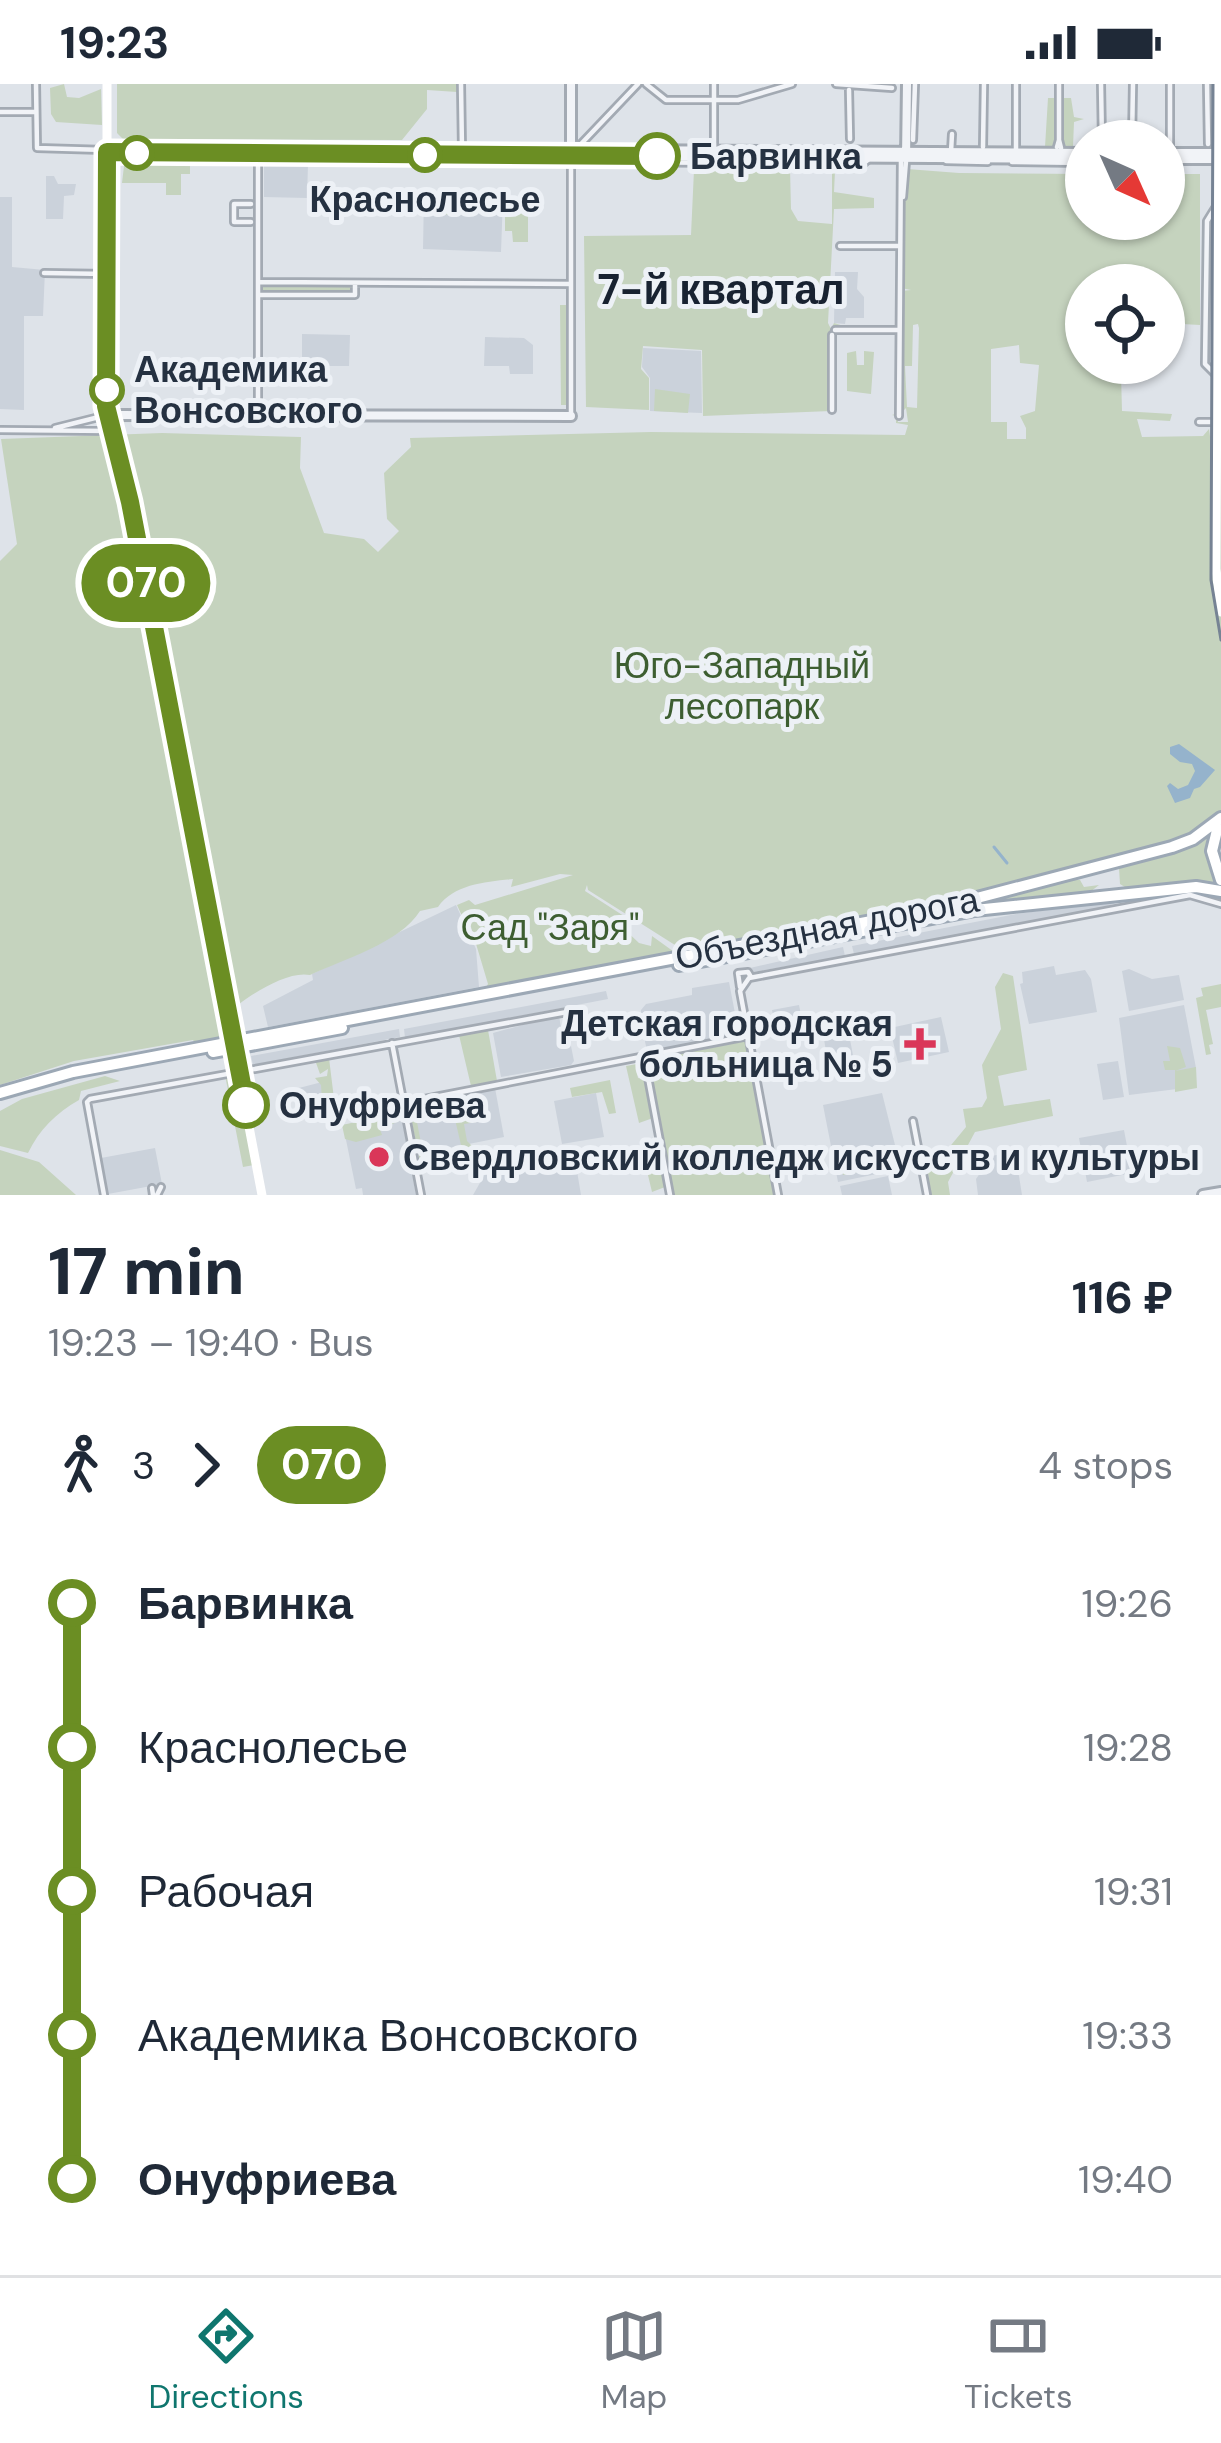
<!DOCTYPE html>
<meta charset="utf-8">
<style>
:root{--surface:#fff;--page:#f6f6f7;--text:#1f2937;--muted:#747a83;--line:#e0e1e3;--accent:#0f766e}
body{margin:0;font-family:"DM Sans",sans-serif;background:var(--page);color:var(--text);height:100vh;display:flex;flex-direction:column;font-size:45px;white-space:nowrap}
*{box-sizing:border-box;margin:0}
p{font-size:39px;color:var(--muted)}
.icon{flex:none;width:66px;height:66px;fill:none;stroke:currentColor;stroke-width:2;stroke-linecap:round;stroke-linejoin:round}
.map{position:relative;height:1111px;overflow:hidden}
.sheet{display:flex;flex-direction:column;background:var(--surface);flex:1}
.sheet>*{flex:none}
.badge{padding:0 24px;border-radius:39px;font-size:42px;line-height:78px}
.needle{width:78px;rotate:135deg}
.tools{position:absolute;left:1065px;top:36px;display:grid;gap:24px}
.tools a{display:grid;place-items:center;width:120px;height:120px;border-radius:50%;background:var(--surface);box-shadow:0 3px 9px #0004;font-size:60px}
.map>.badge{position:absolute;translate:-50% -50%;box-shadow:0 0 0 6px #fff}
.legs{display:flex;align-items:center;gap:18px;height:132px;padding:0 48px;font-size:39px}
.legs p{margin-inline-start:auto}
.overview{display:flex;align-items:center;justify-content:space-between;height:204px;padding:0 48px}
h1{font-size:66px;font-weight:800;line-height:90px}
ul{padding:0 48px;list-style:none}
li{display:flex;align-items:center;gap:42px;height:144px;font-size:45px}
li i{display:grid;place-items:center;width:18px;height:100%;margin:0 15px;background:currentColor}
li i::after{content:'';width:30px;height:30px;margin:-15px;border:9px solid;border-radius:50%;background:var(--surface)}
li p{margin-inline-start:auto}
li:first-child i{background:linear-gradient(#0000 50%,currentColor 0)}
li:last-child i{background:linear-gradient(currentColor 50%,#0000 0)}
.status{display:flex;justify-content:space-between;align-items:center;height:84px;padding:0 60px;background:var(--surface);direction:ltr}
.status svg{height:33px;fill:currentColor}
.tab-bar{display:flex;justify-content:space-around;align-items:center;height:168px;border-top:3px solid var(--line);background:var(--surface);font-size:33px;color:var(--muted)}
.tab-bar a{display:grid;justify-items:center;gap:6px}
.tab-bar .current{color:var(--accent)}
.map>svg:first-child{display:block}
.built{fill:#cbd2db}
.green{fill:#c5d3be;fill-rule:evenodd}
.water{fill:#95b3cc}
.lines{fill:none;stroke-linecap:round;stroke-linejoin:round}
.stream{stroke:#95b3cc;stroke-width:3}
.pedestrian-casing{stroke:#a3aab3;stroke-width:10}
.minor-casing{stroke:#a3aab3;stroke-width:10}
.tertiary-casing{stroke:#a3aab3;stroke-width:14}
.primary-casing{stroke:#9ca8b5;stroke-width:16}
.pedestrian{stroke:#f1f3f7;stroke-width:4.5}
.minor{stroke:#f1f3f7;stroke-width:4.5}
.tertiary{stroke:#f1f3f7;stroke-width:8}
.secondary{stroke:#fff;stroke-width:9}
.primary{stroke:#fff;stroke-width:10}
.tram{stroke:#768394;stroke-width:3}
.line-1-casing{stroke:#fff;stroke-width:27}
.line-1{stroke:#6b8e23;stroke-width:18}
.stop-1-dot{fill:#fff;stroke:#6b8e23;stroke-width:6}
.poi-dot{fill:#da3659;stroke:#edf1f6;stroke-width:4.5}
.labels{text-anchor:middle;dominant-baseline:central;stroke-width:10;stroke-linejoin:round;paint-order:stroke}
.stop-label{font-size:36px;font-weight:bold;fill:#253141;stroke:#edf1f6;text-anchor:start}
.park-label{font-size:36px;fill:#3d5e31;stroke:#edf1f6}
.street-label{font-size:36px;fill:#253141;stroke:#edf1f6}
.poi-label{font-size:36px;font-weight:bold;fill:#253141;stroke:#edf1f6;text-anchor:end}
.quarter-label{font-size:42px;font-weight:bold;fill:#182231;stroke:#edf1f6}
</style>
<div class="status"><b>19:23</b><svg viewBox="0 0 49 12"><path d="M0 12V9h3v3zM5 12V6h3v6zM10 12V3h3v9zM15 12V0h3v12zM26 1h20v11H26zM47 4h2v5h-2z"/></svg></div>
<div class="map">
<svg width="1221" height="1111" viewBox="0 0 1221 1111">
<rect width="100%" height="100%" fill="#dee3e9"/>
<path class="built" d="M308,80L307,114L264,113V81Z
M46,92H54L58,100H76L74,111L64,112L63,135H46Z
M424,111L503,113L501,168L423,165Z
M0,113H12V183L45,186L43,232H24V326L0,325Z
M835,188H858L857,205L864,213V234H846L845,240L834,239Z
M302,250L350,251L349,282H302Z
M485,253L524,254L533,261V290H510L509,282H484Z
M643,264L701,267L702,329L650,327V294L642,283Z
M1124,816L1102,824L854,870L852,862L1016,830Z
M456,821L476,865L479,903L268,943L263,922L313,896L312,890Z
M843,863L845,872L753,888L750,884Z
M1054,882L1056,891L1085,886L1091,895L1097,928L1029,940L1020,900L1023,899L1022,888Z
M1129,885L1152,895L1179,891L1184,916L1129,927L1122,887Z
M729,898L739,950L647,967L641,938V926L646,920L692,911V904Z
M606,907L608,915L405,954L404,945Z
M799,921L805,951L778,956L772,926Z
M1184,921L1196,984L1191,986L1193,1003L1129,1011L1119,934Z
M559,931L563,958L570,957L574,977L571,981L501,993L493,949Z
M941,933L949,968L898,979L890,944Z
M399,945L400,953L253,981L251,972Z
M849,950L855,982L829,986L824,955Z
M1118,977L1124,1013L1103,1016L1097,980Z
M326,997L332,1024L301,1032L295,1005Z
M495,1004L504,1053L418,1070L410,1023Z
M596,1009L604,1053L562,1060L554,1017Z
M882,1009L901,1085L838,1098L823,1021Z
M401,1030L416,1111H363L362,1104L356,1105L343,1041Z
M1124,1046L1132,1089L1087,1098L1079,1054Z
M155,1064L162,1100L108,1110L101,1074Z
M1015,1067L1022,1111H978L976,1095L992,1072Z
M574,1069L581,1111H473L489,1083Z
M888,1092L892,1111H842L840,1102Z"/>
<path class="green" d="M64,0L67,13L79,14L101,5L102,41L56,38L51,30L50,4Z
M117,0H456L457,8L427,6V25L402,56L123,55L117,49Z
M1048,14H1071L1074,33L1084,35L1074,38L1073,63H1045Z
M146,79L190,80V90H181V111H166V99H122L124,82Z
M790,84L791,125L798,137L832,140V84H849L835,87L834,108L874,114V124L834,125L828,239L831,245L834,239L847,243L835,242L831,327L703,332L702,266L643,262L641,285L649,294V326L586,323L584,152L691,151L694,86Z
M907,85L959,89L1086,90V135H1164V90H1200V241L1164,239V201H1086V279H1104V284L1121,290L1122,327L1172,330L1170,337L1137,335L1142,353L1203,352L1209,345L1210,352L1221,353V728L1185,754L924,823L686,868L588,806L587,801L585,807L627,834L621,842L639,859L651,862L652,852L677,870L484,906L488,900L471,843H467L457,821L469,816L475,821L573,791L560,790L511,803L513,795C486,798 454,800 438,823L420,827C400,859 344,875 310,891C285,886 244,915 225,931L228,954L197,962L193,956L74,977L0,1001V477L17,460L1,355L162,349L301,353L300,384L324,449L364,455L378,468L399,447L387,435L384,389L411,363L410,354L651,348L905,351L908,341L896,339V332L892,331L898,329V338H908L906,324L901,329V207L911,206L901,204L902,127ZM918,240L919,244L917,324L907,323L905,282H912L913,241ZM1019,261L1020,279L1039,281L1035,327L1020,332L1026,344V355H1007V338H991V265Z
M425,112L481,114V117H464L465,125L459,131L425,130Z
M528,122V158H513L512,147H505V131L512,130V123Z
M264,200H353V209H264L261,202Z
M560,221H568V321H561Z
M856,267L857,281H864V267L874,268L871,310L847,307V269Z
M655,305L690,310L688,329L654,327Z
M1212,748L1210,777L1221,803L1194,800L1128,805L1120,800L1119,784L1102,788Z
M1067,795L1080,796L1084,803L1099,801L1090,808L979,822L244,960L977,820Z
M1003,889L1013,892L1027,986L998,992L1004,1022L1050,1015L1053,1032L975,1048L948,1098L950,1111H930L928,1089L966,1043L963,1025L982,1023L987,1014L982,981L1001,945L995,903Z
M1221,900V923L1206,926L1213,960L1209,961L1211,970L1206,971L1196,914L1203,912L1201,904Z
M488,946L497,997L471,1002L459,951Z
M746,957L776,1111H674L649,976Z
M1167,962L1180,964L1186,983L1175,987L1196,983L1197,1004L1175,1008V986H1165L1163,977H1170Z
M329,974L335,1023L323,1027L329,1022L328,1016H322L321,1001L315,994L327,992L328,985L320,990L315,976Z
M642,979L643,985L637,989L638,994L645,995L653,1034L639,1039L626,982Z
M237,988L254,1081L243,1083L225,991Z
M105,992L120,997L81,1007L79,1016C56,1029 39,1046 28,1069L0,1062V1027L22,1015Z
M610,996L616,1029L609,1030L602,1008L572,1013L570,1004Z
M429,1020L430,1023L415,1028L423,1069L435,1066L442,1074V1068L461,1061L454,1031L461,1030L463,1035L488,1030L489,1036L464,1040L467,1057L472,1062L461,1065L451,1075L421,1082L409,1025Z
M390,1026L392,1032L399,1031V1037L388,1042L378,1039L382,1051L356,1058L345,1055L342,1041L361,1037V1031Z
M654,1062L657,1063L665,1103L652,1108L642,1066Z
M887,1065L890,1082L843,1091L839,1074Z
M0,1066L39,1078L76,1111H0Z"/>
<path class="water" d="M1179,660L1215,686L1200,703L1194,705L1190,714L1175,719L1167,702L1170,699L1178,705L1188,701L1195,687L1192,680L1180,678L1170,670V663Z"/>
<g class="lines">
<path class="stream" d="M994,763L1007,779"/>
<g class="pedestrian-casing">
<path id="pedestrian" d="M1059,56V0
M1132,57L1133,0
M581,60L638,0
M983,63L984,0
M1057,63L1059,56L1061,64
M251,120H234V138H251
M832,326V251
M152,1104L153,1111
M157,1111L161,1103"/>
</g>
<g class="minor-casing">
<path id="minor" d="M36,0L37,64L105,66
M461,0L462,65
M646,0L666,16H738L792,0
M714,0V67
M836,0L892,4
M1101,0L1102,57
M1207,0L1208,60
M849,6L850,55
M0,28H35
M913,56L915,0
M951,68L952,50
M1016,68V0
M1170,69V0
M604,72L612,78L863,80L870,74
M946,77L988,78
M1012,78L1086,79
M1164,80L1187,76
M903,113L906,77
M1215,124L1207,137L1205,280L1216,291
M840,162H900
M44,189L107,190
M259,198L571,200
M259,211H355V199
M835,246H899
M258,331V70
M571,332V74
M899,332L901,74
M1199,338H1215
M55,344L107,331
M0,346L111,347
M740,903L738,889L748,888L751,893
M392,959L421,1111
M644,972L670,1111
M404,1019L748,952
M913,1037L927,1111
M104,1111L87,1018L90,1015L567,928
M778,1111L740,907L749,894L1190,811L1221,820"/>
</g>
<g class="tertiary-casing">
<path id="tertiary" d="M571,0V70
M110,63L161,64
M332,65H503
M536,66H599
M614,66L1086,69
M107,69L1086,75
M1164,69H1218
M906,73L907,0
M1164,75H1218
M107,331L571,332
M1203,1111L1221,1108"/>
</g>
<g class="primary-casing">
<path id="primary" d="M1219,738L1212,767L1221,796
M679,881L975,826L1196,803L1221,807
M213,968L342,944
M0,1009L73,988L935,825L1172,763L1193,755L1221,734"/>
</g>
<use href="#pedestrian" class="pedestrian"/>
<use href="#minor" class="minor"/>
<use href="#tertiary" class="tertiary"/>
<path class="secondary" d="M107,0V331L130,418L262,1111
M1218,0L1216,485L1221,528"/>
<use href="#primary" class="primary"/>
<path class="tram" d="M1213,0L1211,496L1221,556"/>
</g>
<g class="lines">
<g class="line-1-casing">
<path id="line-1" d="M246,1021L130,418L106,322L107,68L657,72"/>
</g>
<use href="#line-1" class="line-1"/>
</g>
<g class="stop-1-dot">
<circle cx="137" cy="69" r="15"/>
<circle cx="425" cy="71" r="15"/>
<circle cx="657" cy="72" r="21"/>
<circle cx="107" cy="306" r="15"/>
<circle cx="246" cy="1021" r="21"/>
</g>
<g class="poi-dot">
<path d="M914 942h12v12h12v12h-12v12h-12v-12h-12v-12h12z"/>
<circle cx="379" cy="1073" r="12"/>
</g>
<g class="labels">
<g class="stop-label">
<text x="690" y="72">Барвинка</text>
<text x="425" y="115" text-anchor="middle">Краснолесье</text>
<text x="134" y="285">Академика<tspan x="134" dy="41">Вонсовского</tspan></text>
<text x="279" y="1021">Онуфриева</text>
</g>
<g class="park-label">
<text x="742" y="581">Юго-Западный<tspan x="742" dy="41">лесопарк</tspan></text>
<text x="550" y="843">Сад "Заря"</text>
</g>
<g class="street-label">
<text transform="translate(827 844) rotate(-11)">Объездная дорога</text>
</g>
<g class="poi-label">
<text x="893" y="939">Детская городская<tspan x="893" dy="41">больница № 5</tspan></text>
<text x="403" y="1073" text-anchor="start">Свердловский колледж искусств и культуры</text>
</g>
<g class="quarter-label">
<text x="721" y="205">7-й квартал</text>
</g>
</g>
</svg>
<div class="tools">
<a><svg class="needle" viewBox="-14 -14 28 28"><path d="M0-13l5 13h-10z" fill="#e53935"/><path d="M0 13l5-13h-10z" fill="#747a83"/></svg></a>
<a><svg class="icon" aria-label="locate" viewBox="0 0 24 24"><circle cx="12" cy="12" r="6"/><path d="M12 2v4M12 18v4M2 12h4M18 12h4"/></svg></a>
</div>
<b class="badge" style="left:146px;top:499px;background:#6b8e23;color:#fff">070</b>
</div>
<section class="sheet">
<div class="overview"><div><h1>17 min</h1><p>19:23 – 19:40 · Bus</p></div><b>116 ₽</b></div>
<div class="legs"><svg class="icon" aria-label="walk" viewBox="0 0 24 24"><circle cx="13" cy="4" r="2"/><path d="M13 8l-2 6 4 7M11 14l-3 7M7 12l3-4h3l4 4"/></svg>3<svg class="icon" aria-label="forward" viewBox="0 0 24 24"><path d="M9 5l7 7-7 7"/></svg><b class="badge" style="background:#6b8e23;color:#fff">070</b><p>4 stops</p></div>
<ul>
<li><i style="color:#6b8e23"></i><b>Барвинка</b><p>19:26</p></li>
<li><i style="color:#6b8e23"></i><span>Краснолесье</span><p>19:28</p></li>
<li><i style="color:#6b8e23"></i><span>Рабочая</span><p>19:31</p></li>
<li><i style="color:#6b8e23"></i><span>Академика Вонсовского</span><p>19:33</p></li>
<li><i style="color:#6b8e23"></i><b>Онуфриева</b><p>19:40</p></li>
</ul>
</section>
<nav class="tab-bar">
<a class="current"><svg class="icon" aria-label="directions" viewBox="0 0 24 24"><path d="M12 3l9 9-9 9-9-9zM9 14v-3h6M13 9l2 2-2 2"/></svg>Directions</a>
<a><svg class="icon" aria-label="map" viewBox="0 0 24 24"><path d="M3 6l6-2 6 2 6-2v14l-6 2-6-2-6 2zM9 4v14M15 6v14"/></svg>Map</a>
<a><svg class="icon" aria-label="tickets" viewBox="0 0 24 24"><path d="M3 7h18v10H3zM15 7v10"/></svg>Tickets</a>
</nav>
